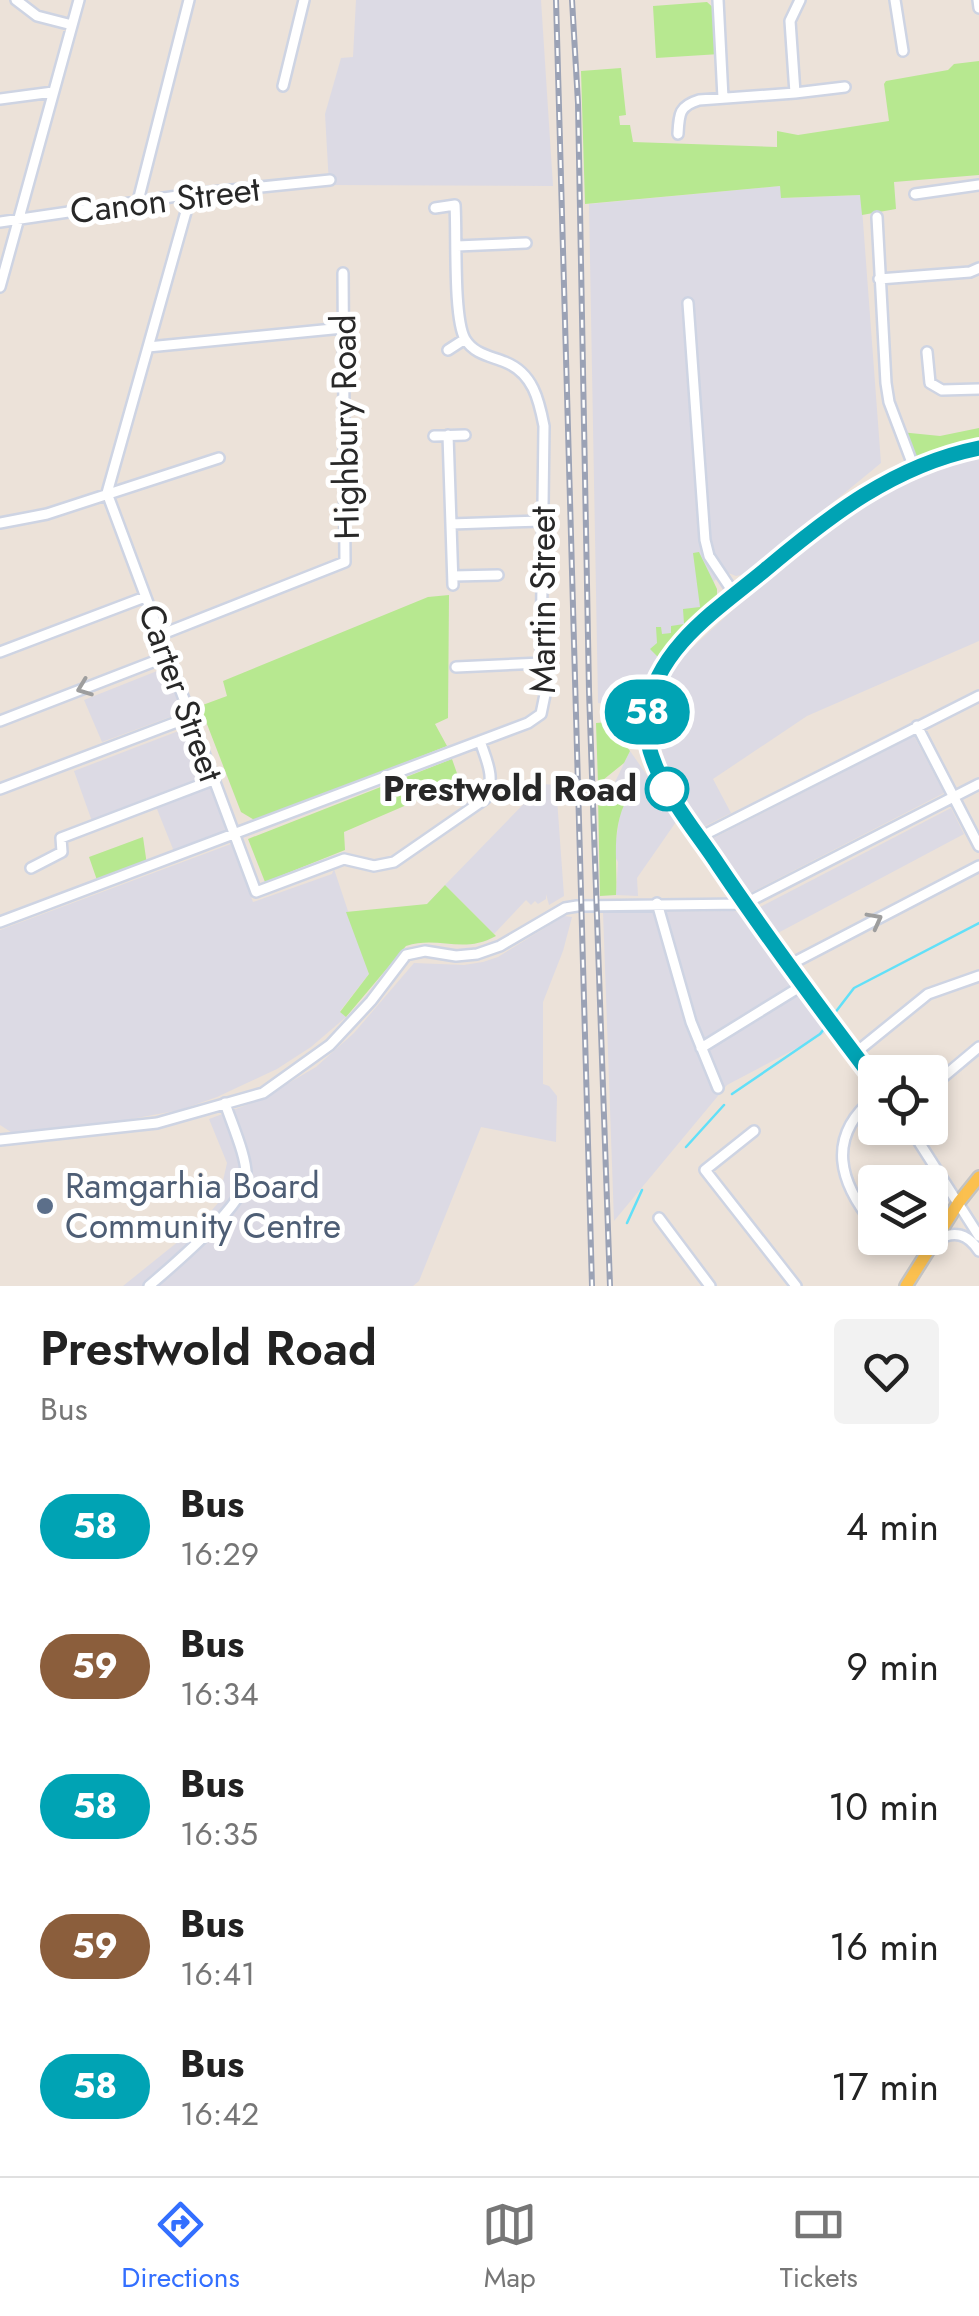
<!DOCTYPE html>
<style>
:root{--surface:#fff;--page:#f2f2f2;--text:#222;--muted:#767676;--line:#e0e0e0;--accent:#336fff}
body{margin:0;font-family:Jost,sans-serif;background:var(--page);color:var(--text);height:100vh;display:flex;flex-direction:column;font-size:38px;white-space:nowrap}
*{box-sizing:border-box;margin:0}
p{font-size:32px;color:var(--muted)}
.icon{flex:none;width:55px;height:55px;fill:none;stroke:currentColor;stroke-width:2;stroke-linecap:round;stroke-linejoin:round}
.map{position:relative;height:1286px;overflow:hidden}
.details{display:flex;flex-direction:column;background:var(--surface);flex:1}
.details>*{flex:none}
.badge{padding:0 20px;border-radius:32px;font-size:35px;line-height:65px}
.fabs{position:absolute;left:858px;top:1055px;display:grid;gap:20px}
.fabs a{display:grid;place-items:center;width:90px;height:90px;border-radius:10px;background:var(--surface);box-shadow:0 5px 15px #0003;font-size:50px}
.map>.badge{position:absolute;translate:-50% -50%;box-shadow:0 0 0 5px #fff}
.round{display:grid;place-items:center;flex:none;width:105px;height:105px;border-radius:10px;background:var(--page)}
.head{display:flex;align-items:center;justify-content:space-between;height:170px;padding:0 40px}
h1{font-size:48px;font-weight:600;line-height:75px}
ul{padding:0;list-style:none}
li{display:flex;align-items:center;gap:30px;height:140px;padding:0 40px}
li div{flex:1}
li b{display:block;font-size:38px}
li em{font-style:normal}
li .badge{min-width:110px;font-weight:700;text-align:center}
.dock{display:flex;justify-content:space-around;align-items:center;height:140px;border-top:2px solid var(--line);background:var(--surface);font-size:28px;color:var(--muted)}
.dock a{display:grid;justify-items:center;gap:5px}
.dock .selected{color:var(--accent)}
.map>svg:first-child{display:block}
.industrial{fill:#dcdae4}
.green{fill:#b7e890}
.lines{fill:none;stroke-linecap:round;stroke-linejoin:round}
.stream{stroke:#62e0f8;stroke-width:2.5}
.minor-casing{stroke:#ced4e3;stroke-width:14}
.major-casing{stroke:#c3c3c3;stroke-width:16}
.minor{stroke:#fff;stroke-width:9}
.major{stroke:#fbc04f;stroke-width:11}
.rail-casing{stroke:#9ba2b5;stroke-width:6}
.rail{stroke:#fff;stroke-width:2.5;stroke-dasharray:8;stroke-linecap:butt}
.oneway{stroke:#9e9e9e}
.line-casing{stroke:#fff;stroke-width:22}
.line{stroke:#00a3b4;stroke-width:15}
.stop-dot{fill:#fff;stroke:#00a3b4;stroke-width:5}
.service-dot{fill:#5c6f8a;stroke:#fff;stroke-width:4}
.labels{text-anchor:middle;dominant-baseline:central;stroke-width:10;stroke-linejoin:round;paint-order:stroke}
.street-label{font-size:35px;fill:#282828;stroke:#fff}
.stop-label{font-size:35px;font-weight:bold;fill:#282828;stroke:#fff;text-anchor:end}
.service-label{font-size:35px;fill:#4e5e75;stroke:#fff;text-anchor:start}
</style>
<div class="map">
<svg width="979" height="1286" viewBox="0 0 979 1286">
<rect width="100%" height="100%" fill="#ece2d9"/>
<path class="industrial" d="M356,0H541L553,186L329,185L325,114L341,58L353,57Z
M781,186L782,198L861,195L881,463L746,574L736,576L726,572L714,581L717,600L679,634L659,658L637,698L621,705L598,703L589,204Z
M979,455V641L807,716L713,779L731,813L703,827L671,779L657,736L656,713L660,693L678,661L739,604L857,508L886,490Z
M162,669L169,671L177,691L182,707L178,714L102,742L84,700Z
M189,727L210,779L93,824L74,771Z
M914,736L944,793L748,894L710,840Z
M630,751L678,819L637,878L638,896L616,895L618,862L614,855L620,812L628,798L615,782Z
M212,783L231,831L175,854L155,804Z
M543,784L556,785L564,896L549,905L546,894V899L538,904L535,901L531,905L526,900L494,934L445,885Z
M951,808L964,834L776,934L758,908Z
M231,844L253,902L332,874L334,869L369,974L340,1011L346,1017L311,1047L277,1069L217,1097L180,1110L99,1125L14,1134L0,1125V930Z
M734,911L744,915L829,1031L727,1085L614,1221L603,912Z
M564,916L572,917L563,951L543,1002V1084L549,1086L557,1096L556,1142L481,1127L419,1281L413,1286H123L200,1224L218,1203L227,1163L209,1119L260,1100L316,1067L354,1033L414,963L464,965L483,962L498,957Z"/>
<path class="green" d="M707,2L717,11L720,54L656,58L653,6Z
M979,61V175L894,182L896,209L862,215L860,195L781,198L780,186L585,204L581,71L621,68L626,115L619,116L620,125H630L633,142L777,147V131L798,135L889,121L884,84L886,81L948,70L954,64Z
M979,428V450L914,468L900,432L940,436Z
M699,552L717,589V600L679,634L659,658L650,649L657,643L656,627H661L662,634L671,633V626L684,624L683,609L700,607L693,553Z
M449,595L448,718L435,724L447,746L256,821L241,812L200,706L227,696L223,681L428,597Z
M609,722L630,751L624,763L598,784L596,723Z
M452,759L460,782L344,832L345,850L265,882L248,839Z
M615,782L628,797C610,829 618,861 616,895L600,896L598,796Z
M143,837L147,865L98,883L89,857Z
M445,885L496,936C462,955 439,935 406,946L346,1017L340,1012L369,974L346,912L427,904Z"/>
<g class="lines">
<path class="stream" d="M831,1018L854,988L979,923
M732,1094L820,1034L827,1025
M686,1147L724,1105
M627,1223L642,1190"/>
<g class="minor-casing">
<path id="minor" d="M16,0L37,16L72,25
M718,0L723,98
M800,0L790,21L795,93L845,87
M895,0L903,51
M978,0L979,8
M283,86L304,0
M0,99L53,92
M678,134C679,114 679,106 699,100L795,93
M915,194L979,185
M138,201L189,0
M877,217L886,383L889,402L914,468
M0,222L191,194L330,180
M457,246L526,243
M879,279L970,272L979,268
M0,287L79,0
M688,303L705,540L709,556L735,595
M148,347L343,328
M448,350L465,339
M927,352L930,383L942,390L979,389
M448,435L453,585
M434,436L465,435
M107,493L256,892L344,859L374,866L394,862L485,799C496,778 487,762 480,741
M107,493L191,194
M0,523L47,514L219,458
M451,524L542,521
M453,576L498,575
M160,635L345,562L343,273
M0,652L145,597
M456,667L541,663
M0,721L168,656
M917,726L979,846
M0,789L190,717
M700,837L979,696
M31,868L62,852L61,838L213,780
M657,903L691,1022L718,1088
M0,922L528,723L541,714L548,680L541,663L544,426C539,400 533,373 505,362C490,356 474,354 465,339C453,318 457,234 455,205L435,208
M789,965L979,866
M701,1048L803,985
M854,1054L928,994L979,976
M875,1081C822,1010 769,940 719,866C700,837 677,809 661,778C651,758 643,735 647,712C658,650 713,613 759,575C826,520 891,466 979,448
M930,1088L979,1047
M875,1097C825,1137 839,1183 875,1226
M910,1128L979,1236
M754,1131L705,1170L796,1286
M0,1140L157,1123L263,1093L330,1045L371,1001L406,955L425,951L456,956L477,954L500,946L565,908L577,906L744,904L979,784
M659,1218L710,1286
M936,1241C954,1229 968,1234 979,1251
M149,1286C172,1266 244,1206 246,1178C248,1159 231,1122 225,1103"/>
</g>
<g class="major-casing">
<path id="major" d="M906,1286L959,1202L979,1177"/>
</g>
<use href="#minor" class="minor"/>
<use href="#major" class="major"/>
<g class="rail-casing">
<path id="rail" d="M556,0L592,1286
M572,0L578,103L589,691L610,1286"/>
</g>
<use href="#rail" class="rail"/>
</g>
<defs><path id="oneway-chevron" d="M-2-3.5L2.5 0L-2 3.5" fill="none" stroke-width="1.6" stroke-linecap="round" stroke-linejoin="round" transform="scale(2.5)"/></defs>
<g class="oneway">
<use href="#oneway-chevron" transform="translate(84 688) rotate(159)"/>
<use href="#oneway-chevron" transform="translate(875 920) rotate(-28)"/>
</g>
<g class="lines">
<g class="line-casing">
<path id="line" d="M875,1081C821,1010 769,940 719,866C700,837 676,809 661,778C651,758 643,735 647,712C657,647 718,609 765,570C829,516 894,465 979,448"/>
</g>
<use href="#line" class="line"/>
</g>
<circle class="stop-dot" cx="667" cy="789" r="20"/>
<circle class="service-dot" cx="45" cy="1206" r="10"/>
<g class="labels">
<g class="street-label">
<text transform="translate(165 200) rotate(-7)">Canon Street</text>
<text transform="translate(345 427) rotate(-91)">Highbury Road</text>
<text transform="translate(543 600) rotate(-90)">Martin Street</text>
<text transform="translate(181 693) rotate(70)">Carter Street</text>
</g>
<g class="stop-label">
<text x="637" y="789">Prestwold Road</text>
</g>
<g class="service-label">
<text x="65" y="1186">Ramgarhia Board<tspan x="65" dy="40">Community Centre</tspan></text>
</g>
</g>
</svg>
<div class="fabs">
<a><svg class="icon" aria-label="locate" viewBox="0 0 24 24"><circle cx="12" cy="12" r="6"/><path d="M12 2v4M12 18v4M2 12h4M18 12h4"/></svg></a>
<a><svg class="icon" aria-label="layers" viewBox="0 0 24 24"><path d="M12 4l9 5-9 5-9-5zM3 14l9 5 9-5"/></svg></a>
</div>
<b class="badge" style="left:647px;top:712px;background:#00a3b4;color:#fff">58</b>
</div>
<section class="details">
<div class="head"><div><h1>Prestwold Road</h1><p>Bus</p></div><a class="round"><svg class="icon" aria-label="heart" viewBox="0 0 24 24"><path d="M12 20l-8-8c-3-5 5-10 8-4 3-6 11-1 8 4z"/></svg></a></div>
<ul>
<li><span class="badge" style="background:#00a3b4;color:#fff">58</span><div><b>Bus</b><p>16:29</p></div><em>4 min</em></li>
<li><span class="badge" style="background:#8b5e3c;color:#fff">59</span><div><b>Bus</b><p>16:34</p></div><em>9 min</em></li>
<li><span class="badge" style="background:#00a3b4;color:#fff">58</span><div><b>Bus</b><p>16:35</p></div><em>10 min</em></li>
<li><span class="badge" style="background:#8b5e3c;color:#fff">59</span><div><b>Bus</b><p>16:41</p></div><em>16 min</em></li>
<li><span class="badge" style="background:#00a3b4;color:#fff">58</span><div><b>Bus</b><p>16:42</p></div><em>17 min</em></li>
</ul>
</section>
<nav class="dock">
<a class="selected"><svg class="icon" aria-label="directions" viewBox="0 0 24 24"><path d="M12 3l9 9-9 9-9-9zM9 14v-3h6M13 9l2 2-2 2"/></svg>Directions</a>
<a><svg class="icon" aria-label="map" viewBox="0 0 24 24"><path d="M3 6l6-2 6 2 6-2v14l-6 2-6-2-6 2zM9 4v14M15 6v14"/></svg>Map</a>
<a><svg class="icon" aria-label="tickets" viewBox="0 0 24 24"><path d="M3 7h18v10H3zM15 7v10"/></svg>Tickets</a>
</nav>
